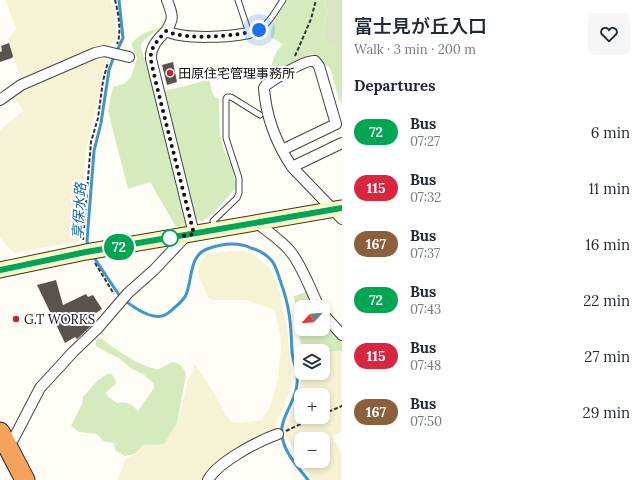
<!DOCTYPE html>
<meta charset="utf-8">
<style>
:root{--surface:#fff;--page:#f6f6f7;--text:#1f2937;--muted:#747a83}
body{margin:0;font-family:Lora,"Noto Sans JP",serif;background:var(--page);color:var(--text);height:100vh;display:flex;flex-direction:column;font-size:15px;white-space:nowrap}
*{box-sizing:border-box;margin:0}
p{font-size:13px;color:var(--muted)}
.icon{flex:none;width:22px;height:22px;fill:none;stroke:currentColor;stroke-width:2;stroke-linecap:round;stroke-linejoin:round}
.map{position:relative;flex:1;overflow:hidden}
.drawer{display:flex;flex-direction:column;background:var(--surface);width:300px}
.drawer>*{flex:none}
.badge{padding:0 8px;border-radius:13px;font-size:14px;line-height:26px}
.needle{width:26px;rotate:244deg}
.controls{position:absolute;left:294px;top:300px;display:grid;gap:8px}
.controls a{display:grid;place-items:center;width:36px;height:36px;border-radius:8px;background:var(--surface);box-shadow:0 2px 6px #0003;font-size:20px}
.you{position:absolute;width:20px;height:20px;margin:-10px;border:3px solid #fff;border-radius:50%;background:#1a73e8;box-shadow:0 0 0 6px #1a73e833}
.map>.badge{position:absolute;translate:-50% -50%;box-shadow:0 0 0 2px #fff}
h2{padding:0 12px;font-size:15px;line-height:36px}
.round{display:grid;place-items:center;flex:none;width:42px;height:42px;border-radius:8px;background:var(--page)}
.overview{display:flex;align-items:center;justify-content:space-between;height:68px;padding:0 12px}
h1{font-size:19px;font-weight:600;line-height:30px}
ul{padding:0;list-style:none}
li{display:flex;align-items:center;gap:12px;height:56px;padding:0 12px}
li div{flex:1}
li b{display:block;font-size:15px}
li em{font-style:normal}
li .badge{min-width:44px;font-weight:700;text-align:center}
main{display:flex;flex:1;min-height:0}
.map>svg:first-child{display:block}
.farmland{fill:#f6f3d4;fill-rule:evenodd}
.green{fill:#d5ebbd}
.cemetery{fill:#d9e3c4}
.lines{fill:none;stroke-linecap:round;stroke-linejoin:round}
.stream{stroke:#3f96cf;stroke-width:3}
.building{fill:#5a524d}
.lane-casing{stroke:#444;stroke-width:7}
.street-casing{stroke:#444;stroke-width:12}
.secondary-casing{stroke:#333;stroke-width:17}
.highway-casing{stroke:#222;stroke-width:21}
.path{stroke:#333;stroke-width:2;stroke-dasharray:4 2;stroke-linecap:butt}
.lane{stroke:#fff;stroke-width:5}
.street{stroke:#fff;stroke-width:10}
.secondary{stroke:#fff6b0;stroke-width:15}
.highway{stroke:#f5a25d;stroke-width:19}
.line-casing{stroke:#fff;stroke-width:9}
.line{stroke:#00a651;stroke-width:6}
.walk{stroke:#111;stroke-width:4;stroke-dasharray:0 7.2}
.poi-dot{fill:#c4262e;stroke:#fff;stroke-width:1.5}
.stop-dot{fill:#fff;stroke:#00a651;stroke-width:2}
.labels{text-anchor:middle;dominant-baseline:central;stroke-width:4;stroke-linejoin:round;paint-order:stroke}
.poi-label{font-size:13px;fill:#111;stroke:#fff;text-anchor:start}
.water-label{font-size:14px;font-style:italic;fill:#1768a6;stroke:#fff}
</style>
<main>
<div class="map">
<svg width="342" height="480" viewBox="0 0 342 480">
<rect width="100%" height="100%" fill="#fffdf5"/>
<path class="farmland" d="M6,0H111L116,27L115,39L111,44L105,62L94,118L86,150L79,241L14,253L0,238V130L23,111L13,96L24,81L18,70L8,39L16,29Z
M230,251H244L252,254L265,264L270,269L280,291L283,312L287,324L292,385L283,410L277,419L275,432L204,480H118L125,460L135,454L143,445L164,443L177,423L181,409L189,377L193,371L194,363L211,388L228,418L232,422L241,423L263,420V418L271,404L278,379L281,349L280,334L275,311L273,309L246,300H212L209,299L198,274V269L204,257L207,254Z
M325,352H342V431L332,436L342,454V480H313L301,461H323V439H301V461L286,436L285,429L287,423L300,391L301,382V366V373H323V353ZM301,395H323V417H301Z"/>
<path class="green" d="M288,0H325L328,12L325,24L342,48V104L339,99L330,68L323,63L319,57L313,55L312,53L270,76C270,66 275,51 283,44L271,37C270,23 281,11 288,0Z
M161,27L142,42L141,47L189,226L176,227L150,182L128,189L108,111L113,87L124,84L131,77L137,58L131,44C139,34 149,31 161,27Z
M209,79L212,92L215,98H219L220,135L224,151L232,166L236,188L213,213L202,222L196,219L163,91L186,86Z
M306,292L314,307H301V329H323V322L334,335L342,340V351L325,352L303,349C298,340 299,329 298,319C297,312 295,304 294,296Z
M98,338C104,338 106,343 111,346C121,353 146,369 158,369C162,368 168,364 172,362C180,363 184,367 186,375L177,423L164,444L143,445L135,454L125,456L115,450L114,443L103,441L97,434L79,432L71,426L82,404L83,397L97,381L107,374H112L116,381V384L106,392L107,396L117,403C127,401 132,404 138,411L154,388V384L143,374L130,368L119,358L108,353L96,346V340Z"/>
<path class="cemetery" d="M325,0H342V48L327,43L325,24L328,12Z"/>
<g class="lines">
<path class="stream" d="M89,247L87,241L94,151L101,123L109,70L113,59L123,38L119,0
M93,256L119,295C128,304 148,319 162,316C167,315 171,311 174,308C178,305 182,301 185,297C193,282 188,256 207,249C221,244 238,242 251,248C258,250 267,255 272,261C276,266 278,274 280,280C290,307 291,324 292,352C293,363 299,373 297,384C296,402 279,418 282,436C284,452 298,467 308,480"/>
</g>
<path class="building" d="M9,43L13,56L12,58L0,62V52L2,51L1,46Z
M173,62L177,82L167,85L162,65Z
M56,280L63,305L86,294L88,297L93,295L102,309L87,319L92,325L77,339L75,337L65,343L37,285Z"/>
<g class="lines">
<g class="lane-casing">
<path id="lane" d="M238,0L249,33C269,27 272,16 283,0
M215,229L213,221L237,198L239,193V178L226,138V99L227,97H231L260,115"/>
</g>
<g class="street-casing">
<path id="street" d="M166,31C175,18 172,14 167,0
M0,100L21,85L95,53L104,51L129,57
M282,150L336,124L319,66L315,61C305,59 275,79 266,85L264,88C266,117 276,143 292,167L342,219
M292,167L342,143
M257,223C268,232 281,240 290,251C303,267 310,289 319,307
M194,234L151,59C150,47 158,39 166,31C185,40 229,37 249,33
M323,314L342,335
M7,446L14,438L40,388L73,352L97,329L128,293L154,270L187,235
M208,480C218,462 258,441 278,434"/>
</g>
<g class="secondary-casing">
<path id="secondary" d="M0,270L86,252L342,208"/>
</g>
<g class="highway-casing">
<path id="highway" d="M0,432L25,480"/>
</g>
<path class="path" d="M115,0C118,11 122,34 117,44
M295,56L311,19L316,0
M83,240L91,142L98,118L103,81L108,62
M95,263L114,294
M323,414L342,406
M286,431L315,417"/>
<use href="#lane" class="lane"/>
<use href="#street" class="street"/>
<use href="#secondary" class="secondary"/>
<use href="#highway" class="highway"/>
</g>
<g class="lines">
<g class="line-casing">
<path id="line" d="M0,270L86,252L342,208"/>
</g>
<use href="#line" class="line"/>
<path class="walk" d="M170,238L194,234L156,83C150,54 145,54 166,31C187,41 237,36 259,30"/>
</g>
<g class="poi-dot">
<circle cx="170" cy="73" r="4"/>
<circle cx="16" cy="319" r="4"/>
</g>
<circle class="stop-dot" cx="170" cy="238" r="8"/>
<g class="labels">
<g class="poi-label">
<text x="178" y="73">田原住宅管理事務所</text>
<text x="24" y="319">G.T WORKS</text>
</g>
<g class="water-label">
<text transform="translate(79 211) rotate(-87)">享保水路</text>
</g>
</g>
</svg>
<div class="controls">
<a><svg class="needle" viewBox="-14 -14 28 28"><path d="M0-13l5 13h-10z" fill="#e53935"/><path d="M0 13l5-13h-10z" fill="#747a83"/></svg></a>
<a><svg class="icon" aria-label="layers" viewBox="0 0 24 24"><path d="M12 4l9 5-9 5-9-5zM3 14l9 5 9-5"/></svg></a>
<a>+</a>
<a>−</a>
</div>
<div class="you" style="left:259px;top:30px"></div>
<b class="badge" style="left:119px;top:247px;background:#00a651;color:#fff">72</b>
</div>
<section class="drawer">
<div class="overview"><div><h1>富士見が丘入口</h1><p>Walk · 3 min · 200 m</p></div><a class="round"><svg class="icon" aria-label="heart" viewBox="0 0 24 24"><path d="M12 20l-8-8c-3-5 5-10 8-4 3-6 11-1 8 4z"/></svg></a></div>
<h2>Departures</h2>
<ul>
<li><span class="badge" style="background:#00a651;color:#fff">72</span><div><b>Bus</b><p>07:27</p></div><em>6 min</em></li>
<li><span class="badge" style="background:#d7263d;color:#fff">115</span><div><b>Bus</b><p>07:32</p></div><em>11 min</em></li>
<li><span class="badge" style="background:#8b5e3c;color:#fff">167</span><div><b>Bus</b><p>07:37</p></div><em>16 min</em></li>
<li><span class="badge" style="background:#00a651;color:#fff">72</span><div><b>Bus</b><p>07:43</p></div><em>22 min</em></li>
<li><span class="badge" style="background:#d7263d;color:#fff">115</span><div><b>Bus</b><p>07:48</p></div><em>27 min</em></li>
<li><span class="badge" style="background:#8b5e3c;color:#fff">167</span><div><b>Bus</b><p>07:50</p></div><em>29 min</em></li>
</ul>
</section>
</main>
